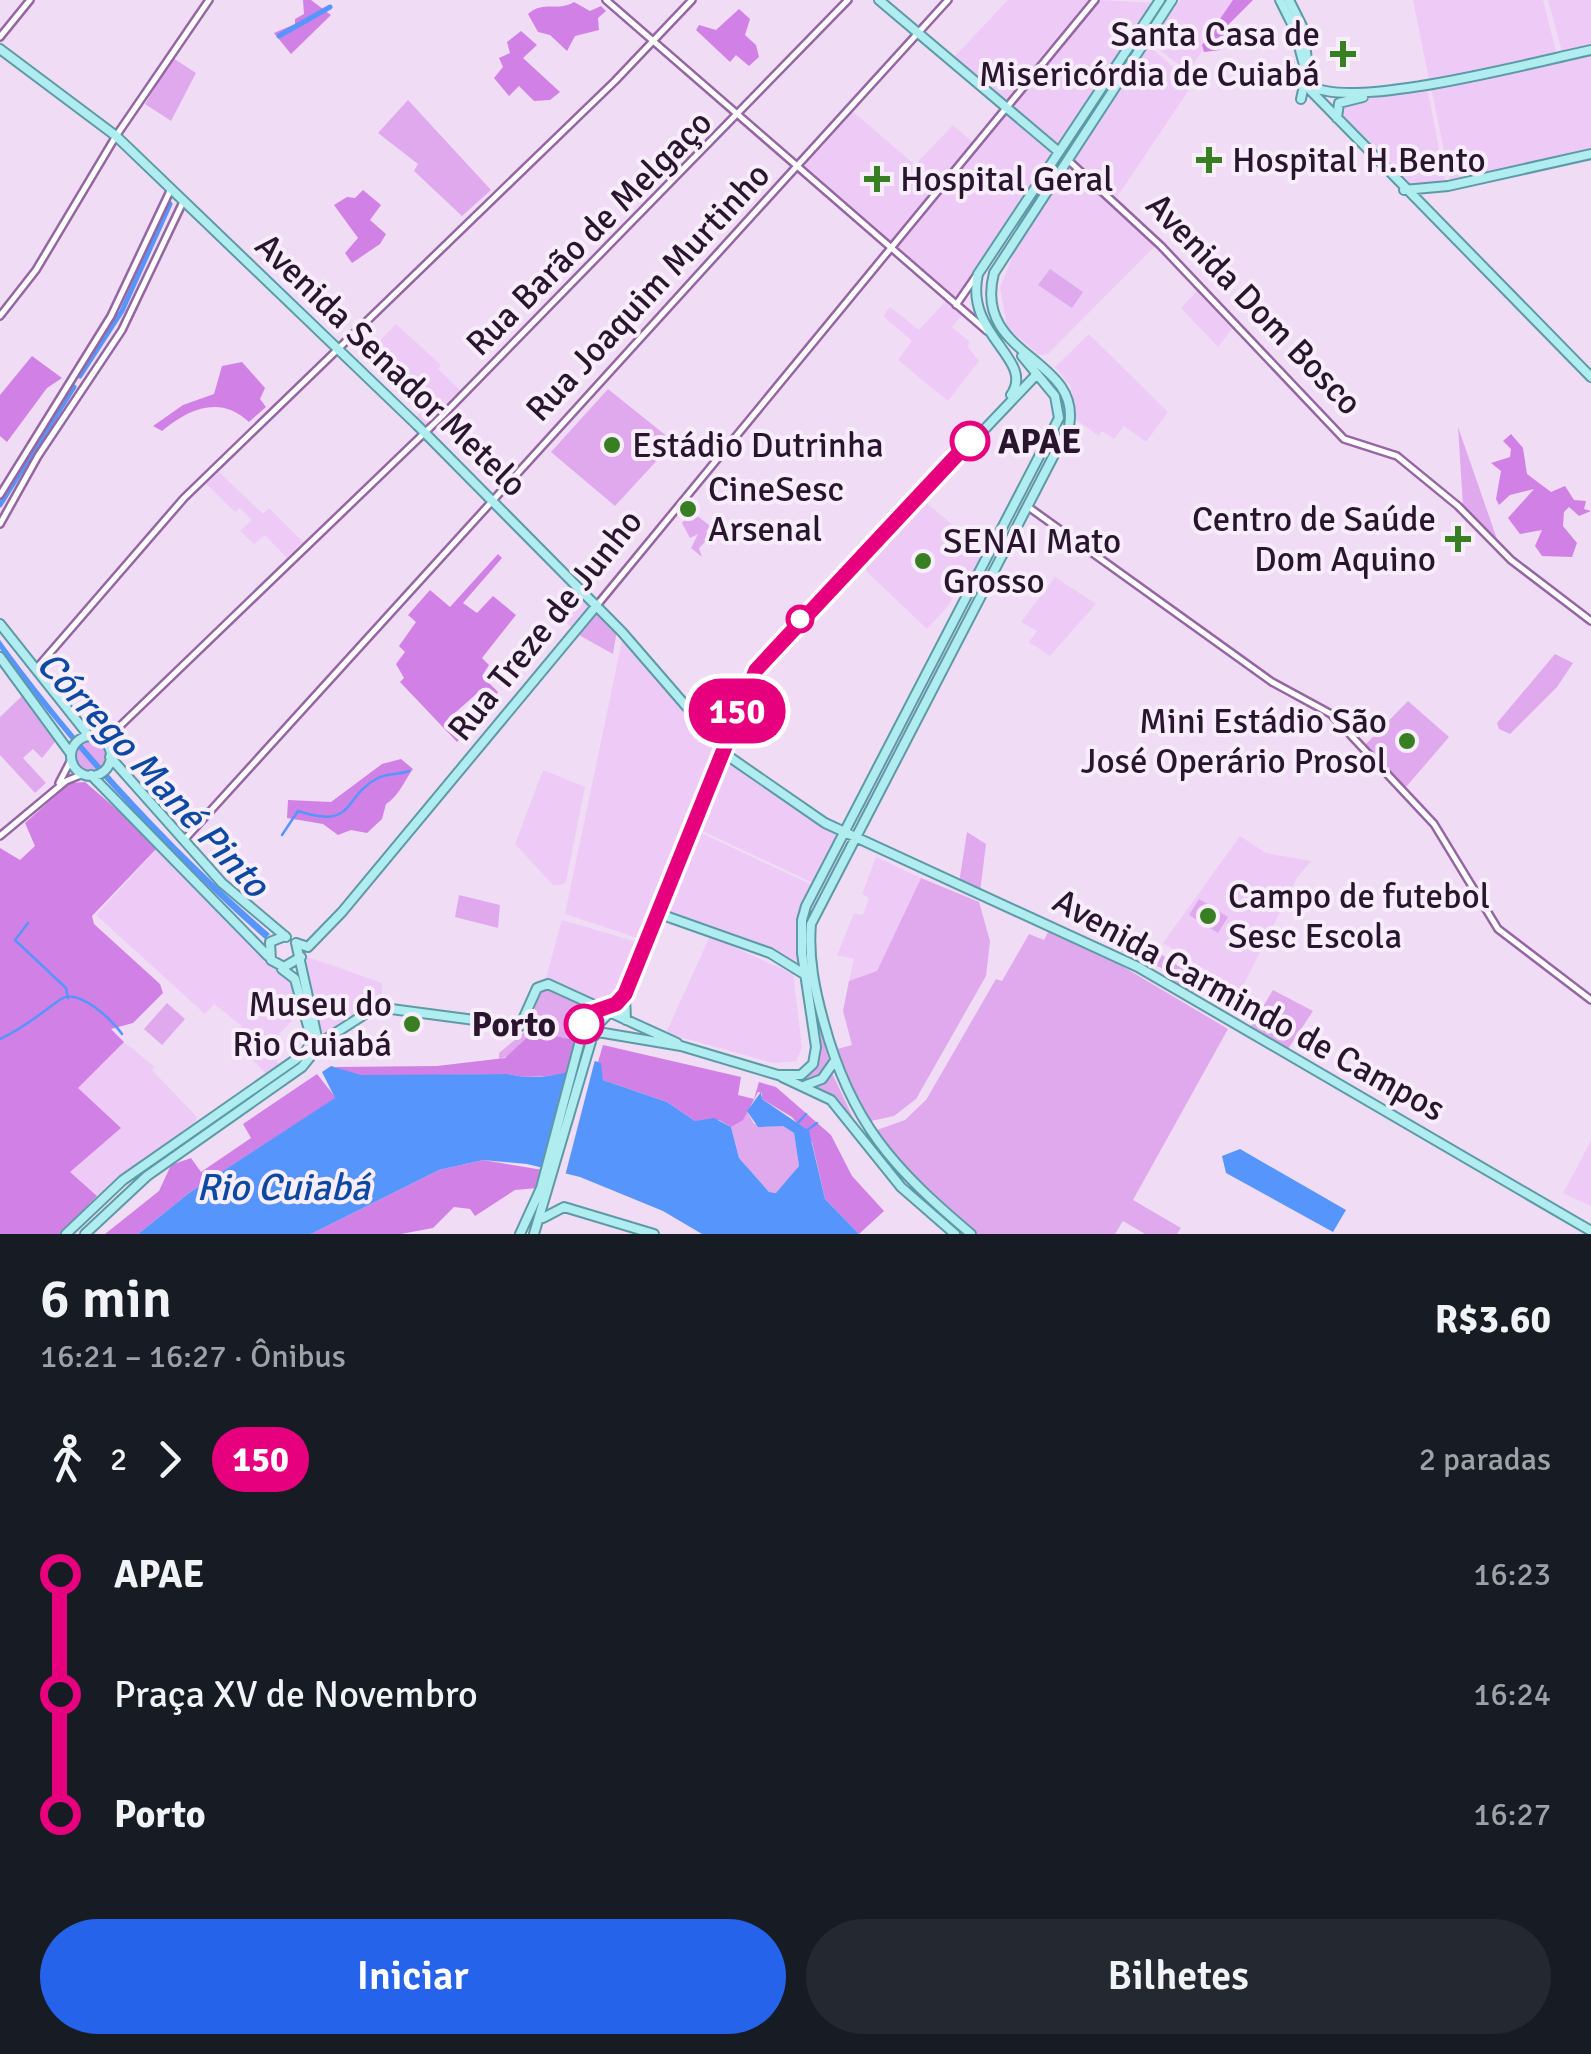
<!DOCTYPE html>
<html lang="pt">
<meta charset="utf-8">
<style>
:root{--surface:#171b24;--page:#242831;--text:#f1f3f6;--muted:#9ea1a6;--accent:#2563eb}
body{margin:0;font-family:Signika,sans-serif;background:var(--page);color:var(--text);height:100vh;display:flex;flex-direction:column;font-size:38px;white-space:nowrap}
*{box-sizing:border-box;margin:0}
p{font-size:32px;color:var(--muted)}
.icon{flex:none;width:55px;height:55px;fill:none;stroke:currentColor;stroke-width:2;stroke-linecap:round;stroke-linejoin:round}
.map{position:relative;height:1234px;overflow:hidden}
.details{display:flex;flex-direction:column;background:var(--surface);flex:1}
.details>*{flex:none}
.badge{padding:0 20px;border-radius:32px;font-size:35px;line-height:65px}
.map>.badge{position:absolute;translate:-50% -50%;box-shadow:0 0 0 5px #fff}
.legs{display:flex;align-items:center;gap:15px;height:110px;padding:0 40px;font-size:32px}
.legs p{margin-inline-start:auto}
.summary{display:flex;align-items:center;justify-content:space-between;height:170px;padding:0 40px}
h1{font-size:55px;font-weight:600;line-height:75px}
.button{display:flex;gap:20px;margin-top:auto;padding:20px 40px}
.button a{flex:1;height:115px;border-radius:60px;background:var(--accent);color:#fff;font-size:40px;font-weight:600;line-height:115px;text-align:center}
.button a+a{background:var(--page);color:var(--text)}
ul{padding:0 40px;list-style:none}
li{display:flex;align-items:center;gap:35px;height:120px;font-size:38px}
li i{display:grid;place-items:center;width:15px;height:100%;margin:0 12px;background:currentColor}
li i::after{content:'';width:25px;height:25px;margin:-12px;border:8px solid;border-radius:50%;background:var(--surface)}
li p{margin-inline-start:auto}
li:first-child i{background:linear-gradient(#0000 50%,currentColor 0)}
li:last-child i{background:linear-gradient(currentColor 50%,#0000 0)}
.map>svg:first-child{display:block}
.built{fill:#edcbf6}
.green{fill:#e0a9ee}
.forest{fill:#d180e5}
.water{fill:#5696fc}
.pier{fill:#f1dcf6}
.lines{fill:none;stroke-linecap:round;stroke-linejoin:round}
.stream{stroke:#5696fc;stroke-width:2.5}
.canal{stroke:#5696fc;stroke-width:5}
.minor-casing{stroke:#9566a2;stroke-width:10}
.major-casing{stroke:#5e9aa6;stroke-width:12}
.minor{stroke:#fff;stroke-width:5}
.major{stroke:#afedf0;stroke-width:8}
.line-1-casing{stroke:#fff;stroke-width:22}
.line-1{stroke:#e6007e;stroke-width:15}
.poi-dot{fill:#387e22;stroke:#f8edfb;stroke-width:4}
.stop-1-dot{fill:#fff;stroke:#e6007e;stroke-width:5}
.labels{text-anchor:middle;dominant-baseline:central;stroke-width:8;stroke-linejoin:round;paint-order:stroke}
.poi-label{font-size:35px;fill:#29162e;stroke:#f8edfb;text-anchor:start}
.street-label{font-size:35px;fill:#29162e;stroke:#f8edfb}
.stop-label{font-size:35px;font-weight:bold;fill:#29162e;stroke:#f8edfb;text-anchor:start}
.water-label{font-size:38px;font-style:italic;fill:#0c49a2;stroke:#f8edfb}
</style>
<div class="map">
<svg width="1591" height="1234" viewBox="0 0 1591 1234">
<rect width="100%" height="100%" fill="#f1dcf6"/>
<path class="built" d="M1008,0H1092L1007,104L953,58Z
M1097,0L1155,3L1058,148L1010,108Z
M1180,0H1237L1188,72L1151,43Z
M1413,0H1543L1557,55L1429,80Z
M1548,0H1591V46L1562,52Z
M1149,46L1193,84L1117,197L1074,158Z
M1591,54V153L1451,184L1431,87Z
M1427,87L1446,185L1411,191L1339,116L1344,103Z
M850,109L915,165L953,125L976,145L890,248L796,169Z
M1007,111L1055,152L955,302L893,248Z
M1068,168L1156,245L1048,354L1039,355L1007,327L1000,288L1018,242Z
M1197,291L1232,329L1218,347L1181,308Z
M945,302L962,315L952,327L969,341L968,347L979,361L948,401L898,360L912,341L883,316L890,307L919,330Z
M396,324L441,365L438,369L460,390L422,428L413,420L428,405L370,351Z
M1089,334L1168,412L1146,442L1124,426L1114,439L1102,431L1099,436L1075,419L1071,387L1055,367Z
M219,472L263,514L269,508L303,542L287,558L265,535L254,544L240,531L252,520L240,508L235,512L206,484Z
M923,500L955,527L989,542L972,575L967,573L948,606L927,629L867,572L865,565Z
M1055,577L1096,604L1050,656L1029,642L1037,631L1021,622Z
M570,583L593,605L572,628L547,606Z
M623,636L719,744L641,939L565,914Z
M728,759L796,808L842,832L815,884L698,829Z
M543,770L585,787L566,882L561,885H553L515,844Z
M697,831L814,886L799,919L800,964L662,913Z
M1240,836L1266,853L1311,861L1297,878L1240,992L1163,943Z
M156,850L292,977L301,1012L267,1046L279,1064L267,1075L232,1037L242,1026L214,1004L205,1014L96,915Z
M876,857L921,878L877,971L849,981L854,959L837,955L854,913L863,915L869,898L862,894Z
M562,920L640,943L614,1003L607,1005L546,978Z
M710,936L793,974L802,1048L796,1061L773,1063L666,1033Z
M308,957L382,983V999L323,1036L304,961Z
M124,1042L155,1067L152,1070L196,1116V1121L97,1196L69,1172L120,1129L77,1088Z
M1591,1141V1206L1563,1193Z"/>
<path class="green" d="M173,58L196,73L171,121L145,104Z
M408,100L491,190L462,216L414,171L418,164L378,133Z
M1050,269L1083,292L1072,308L1038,285Z
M608,389L674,442L615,506L551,452Z
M1458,427L1497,539L1463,506Z
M691,511L710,526L706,532L715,539L712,546L706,541L699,548L702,557L691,548L698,534L690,538L682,523Z
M596,612L617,630L613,654L577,634Z
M947,651L948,653L853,830L945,652Z
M1555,654L1573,663L1557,687L1510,734L1499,729L1497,723Z
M22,696L55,742L42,758L33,749L23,758L46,783L35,793L0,755V717Z
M1408,701L1449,737L1406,787L1365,745Z
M73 756a18 18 0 1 1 36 0a18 18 0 1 1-36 0Z
M967,832L986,844L980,892L959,883Z
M921,878L979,902L990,941L986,976L916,1099L894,1116L871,1121L861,1113L833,1050L852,1045L843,1011L849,981L877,971Z
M459,895L500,905L498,928L455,917Z
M1199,899L1228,917L1218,933L1189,915Z
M1048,932L1122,966L1228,1029L1133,1200L1181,1228L1177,1234H1145L1123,1221L1115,1234H977L906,1171L874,1131L905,1120L926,1100L996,979L1002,981L1029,934L1044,940Z
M1136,937L1200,981L1197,993L1175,984C1165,958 1139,968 1122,951Z
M547,987L595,1007L576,1042H522L512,1055L499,1059V1053L528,1029L541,989Z
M1273,990L1313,1011L1288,1049L1251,1026Z
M167,1003L185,1019L162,1045L144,1029Z
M819,1025L833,1075L855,1122L828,1095L792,1081L805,1077L818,1063Z
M747,1111L754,1124L783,1126L794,1133L799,1166L777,1193L769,1192L739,1158L731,1127Z"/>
<path class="forest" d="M303,0H311L331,15L291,54L274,33L295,24V19L304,14Z
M1233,0H1253L1225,28L1220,50L1204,52L1202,45Z
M574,2L590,11L601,6L606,11L598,18L599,30L575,36L567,51L550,35L538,32L528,14C543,0 558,12 574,2Z
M739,9L750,19L745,35L756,45L759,57L749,66L736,55L730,62L696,30L699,25L716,30Z
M521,31L537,45L523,58L560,92L550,100L534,101L519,86L509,96L494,78L503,67L499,58L510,53L507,42Z
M363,190L381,205L370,220L386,234L380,244L352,263L345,253L358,238L334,205L347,197L355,198Z
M32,356L62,378L47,388L7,442L0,436V395Z
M242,362L265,388L260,399L266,407L249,422C221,395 189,408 162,431L153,426L183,405L214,394L222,366Z
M1511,434L1523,448L1527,474L1551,492L1565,486L1574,500L1586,501L1584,509L1591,511L1579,516L1569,507L1564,512L1563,526L1577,543L1572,557L1542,556L1535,546L1542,530L1520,534L1508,518L1534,489L1510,495L1499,505L1496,499L1501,471L1491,463L1510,457L1511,449L1503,441Z
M498,554L502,558L463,603L477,613L493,596L516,615L482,658L489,665L482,676L498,692L494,698L483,688L448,719L464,734L457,742L400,682L404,678L396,664L405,652L399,646L416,622L408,615L430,590L450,607Z
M401,759L413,769C404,781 399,796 386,804L382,819L367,833L351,830L338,835L323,824L287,818L288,800L331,802L382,764Z
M85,782L159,846L92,916L94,924L160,984L163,993L133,1023L111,1029L124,1042L78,1088L121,1128L70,1172L97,1196L61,1234H0V848L20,860L35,846L25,823L70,783Z
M534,1031L577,1041L569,1075C547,1074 529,1080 508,1074L361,1076L334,1067L437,1066L505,1058Z
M603,1045L741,1077L738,1095L754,1099L759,1082L776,1087L831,1135L852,1176L884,1211L859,1234L825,1199L812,1142L792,1117L762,1099V1093L758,1092L743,1120L731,1127L719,1120L695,1121L667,1102L603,1080L598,1062Z
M317,1074L336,1098L189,1193L138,1234H105L159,1191L171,1165L191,1158L201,1172L251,1138L243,1124Z
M483,1160L543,1170L538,1188L515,1190L475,1216L470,1209L454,1207L433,1228L401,1234H311L439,1170Z"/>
<path class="water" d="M0,640C74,743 174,851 270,934L265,939C168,853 76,754 0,649Z
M595,1061L601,1063L603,1080L667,1102L695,1121L714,1118L731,1127L739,1158L769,1192L776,1193L799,1166L794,1133L783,1126L758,1127L747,1111L761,1092L762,1099L809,1131L825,1199L859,1234H702L663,1211L580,1177L527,1164L483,1160L439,1170L311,1234H138L189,1193L335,1098L322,1072L331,1066L361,1075L508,1074C536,1081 570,1075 595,1061Z
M1240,1149L1346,1210L1333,1232L1226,1173L1222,1156Z"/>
<path class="pier" d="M596,1056L564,1180L542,1174L571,1068L580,1060Z"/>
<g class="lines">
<path class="stream" d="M282,835L298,811C357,830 341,797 378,778C387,773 399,775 409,771
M28,923L15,940L66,988L68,998
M0,1039C23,1029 42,1012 61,999C79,987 114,1022 122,1034
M797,1124L806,1114
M806,1131L817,1123"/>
<path class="canal" d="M279,36L330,7
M80,376L122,311L170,204
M0,505L74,387"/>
<g class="minor-casing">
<path id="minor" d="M606,0L987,331
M0,37L30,0
M1068,160L1161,246L1344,439L1397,456L1458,506L1511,560L1591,621
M956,305L976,276
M0,316L36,270L116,136L209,0
M0,495L111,316L171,189
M1027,506L1272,682L1331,714L1434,824L1498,929L1591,1000
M0,524L38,456L122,330L183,202
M598,604L1095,0
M36,669L184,498L615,81L692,0
M96,737L119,727L442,416L848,0
M59,783L72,758
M0,836L66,781L83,774
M184,840L948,0"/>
</g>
<g class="major-casing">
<path id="major" d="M879,0L1059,152
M1280,0L1294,28L1311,91L1591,377
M1289,0L1303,28L1308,68
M0,49L116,136L417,425L622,632L731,758L825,823L1138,967L1591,1231
M1312,86C1352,111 1538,61 1591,50
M1301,99L1305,81
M1337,118L1339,103L1363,97
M1404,190L1448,186L1591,154
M1011,395C1036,359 964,336 978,274L1160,0
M0,624L89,736
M0,657L71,754
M71 756a20 20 0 1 1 40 0a20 20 0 1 1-40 0Z
M110,757L222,883L286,937
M91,775L268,956
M657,913L770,953L804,974
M285,936L270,942L271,960L284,967L301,957
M296,943L308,947L342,912L597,605
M296,943L319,1046
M282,969L295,979L312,1041
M626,1020L625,995L644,942L756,670L1037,374
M584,1039L613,1009
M782,1077L831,1100L901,1187L955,1234
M806,1085L822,1079L834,1062
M543,1218L564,1207L654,1234
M66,1234L123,1180L305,1053L312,1040
M85,1234L147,1176L302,1067L323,1041L376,1007L520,1026L537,988L548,984L677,1043
M520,1234L541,1188L586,1018L592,1012L620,1002
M534,1234L592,1038L598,1032L681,1046L778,1075H801L813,1064L816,1047L802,953V920L806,906L1059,418L1055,396L1022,356
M971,1234C894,1169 851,1123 824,1023C815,991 808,958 811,924L1069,426C1082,357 972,357 994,273L1172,0"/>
</g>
<use href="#minor" class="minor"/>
<use href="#major" class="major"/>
</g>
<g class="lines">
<g class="line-1-casing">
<path id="line-1" d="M584,1024L590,1013L616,1004L625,994L756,670L970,441"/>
</g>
<use href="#line-1" class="line-1"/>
</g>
<g class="poi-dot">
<path d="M1338 39h10v10h10v10h-10v10h-10v-10h-10v-10h10z"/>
<path d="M1204 145h10v10h10v10h-10v10h-10v-10h-10v-10h10z"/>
<path d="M872 164h10v10h10v10h-10v10h-10v-10h-10v-10h10z"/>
<circle cx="612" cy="445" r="10"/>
<circle cx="688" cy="509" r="10"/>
<path d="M1453 524h10v10h10v10h-10v10h-10v-10h-10v-10h10z"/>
<circle cx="923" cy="561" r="10"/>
<circle cx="1407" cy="741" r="10"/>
<circle cx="1208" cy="916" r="10"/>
<circle cx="412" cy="1024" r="10"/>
</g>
<g class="stop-1-dot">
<circle cx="970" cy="441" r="18"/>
<circle cx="800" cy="619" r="12"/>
<circle cx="584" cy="1024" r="18"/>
</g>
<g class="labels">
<g class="poi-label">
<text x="1320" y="34" text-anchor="end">Santa Casa de<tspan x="1320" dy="40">Misericórdia de Cuiabá</tspan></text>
<text x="1232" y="160">Hospital H.Bento</text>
<text x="900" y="179">Hospital Geral</text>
<text x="632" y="445">Estádio Dutrinha</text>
<text x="708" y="489">CineSesc<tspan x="708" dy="40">Arsenal</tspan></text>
<text x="1436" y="519" text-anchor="end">Centro de Saúde<tspan x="1436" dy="40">Dom Aquino</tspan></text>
<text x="943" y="541">SENAI Mato<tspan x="943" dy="40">Grosso</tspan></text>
<text x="1387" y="721" text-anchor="end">Mini Estádio São<tspan x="1387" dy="40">José Operário Prosol</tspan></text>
<text x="1228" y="896">Campo de futebol<tspan x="1228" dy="40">Sesc Escola</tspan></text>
<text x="392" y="1004" text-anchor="end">Museu do<tspan x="392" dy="40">Rio Cuiabá</tspan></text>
</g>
<g class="street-label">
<text transform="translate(589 233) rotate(-45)">Rua Barão de Melgaço</text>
<text transform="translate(648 292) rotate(-47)">Rua Joaquim Murtinho</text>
<text transform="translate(1254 304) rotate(46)">Avenida Dom Bosco</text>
<text transform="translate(391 365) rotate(44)">Avenida Senador Metelo</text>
<text transform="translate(545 625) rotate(-51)">Rua Treze de Junho</text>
<text transform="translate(1249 1005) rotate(29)">Avenida Carmindo de Campos</text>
</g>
<g class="stop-label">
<text x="998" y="441">APAE</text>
<text x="556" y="1024" text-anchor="end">Porto</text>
</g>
<g class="water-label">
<text transform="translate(153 774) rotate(47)">Córrego Mané Pinto</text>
<text x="283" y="1187">Rio Cuiabá</text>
</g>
</g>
</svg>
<b class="badge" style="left:737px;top:711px;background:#e6007e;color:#fff">150</b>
</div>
<section class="details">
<div class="summary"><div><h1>6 min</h1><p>16:21 – 16:27 · Ônibus</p></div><b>R$3.60</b></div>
<div class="legs"><svg class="icon" aria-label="walk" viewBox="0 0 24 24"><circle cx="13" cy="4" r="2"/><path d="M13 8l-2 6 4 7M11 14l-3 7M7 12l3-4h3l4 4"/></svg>2<svg class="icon" aria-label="forward" viewBox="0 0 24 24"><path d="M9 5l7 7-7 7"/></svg><b class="badge" style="background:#e6007e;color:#fff">150</b><p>2 paradas</p></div>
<ul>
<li><i style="color:#e6007e"></i><b>APAE</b><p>16:23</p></li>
<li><i style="color:#e6007e"></i><span>Praça XV de Novembro</span><p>16:24</p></li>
<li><i style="color:#e6007e"></i><b>Porto</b><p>16:27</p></li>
</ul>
<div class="button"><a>Iniciar</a><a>Bilhetes</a></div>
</section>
